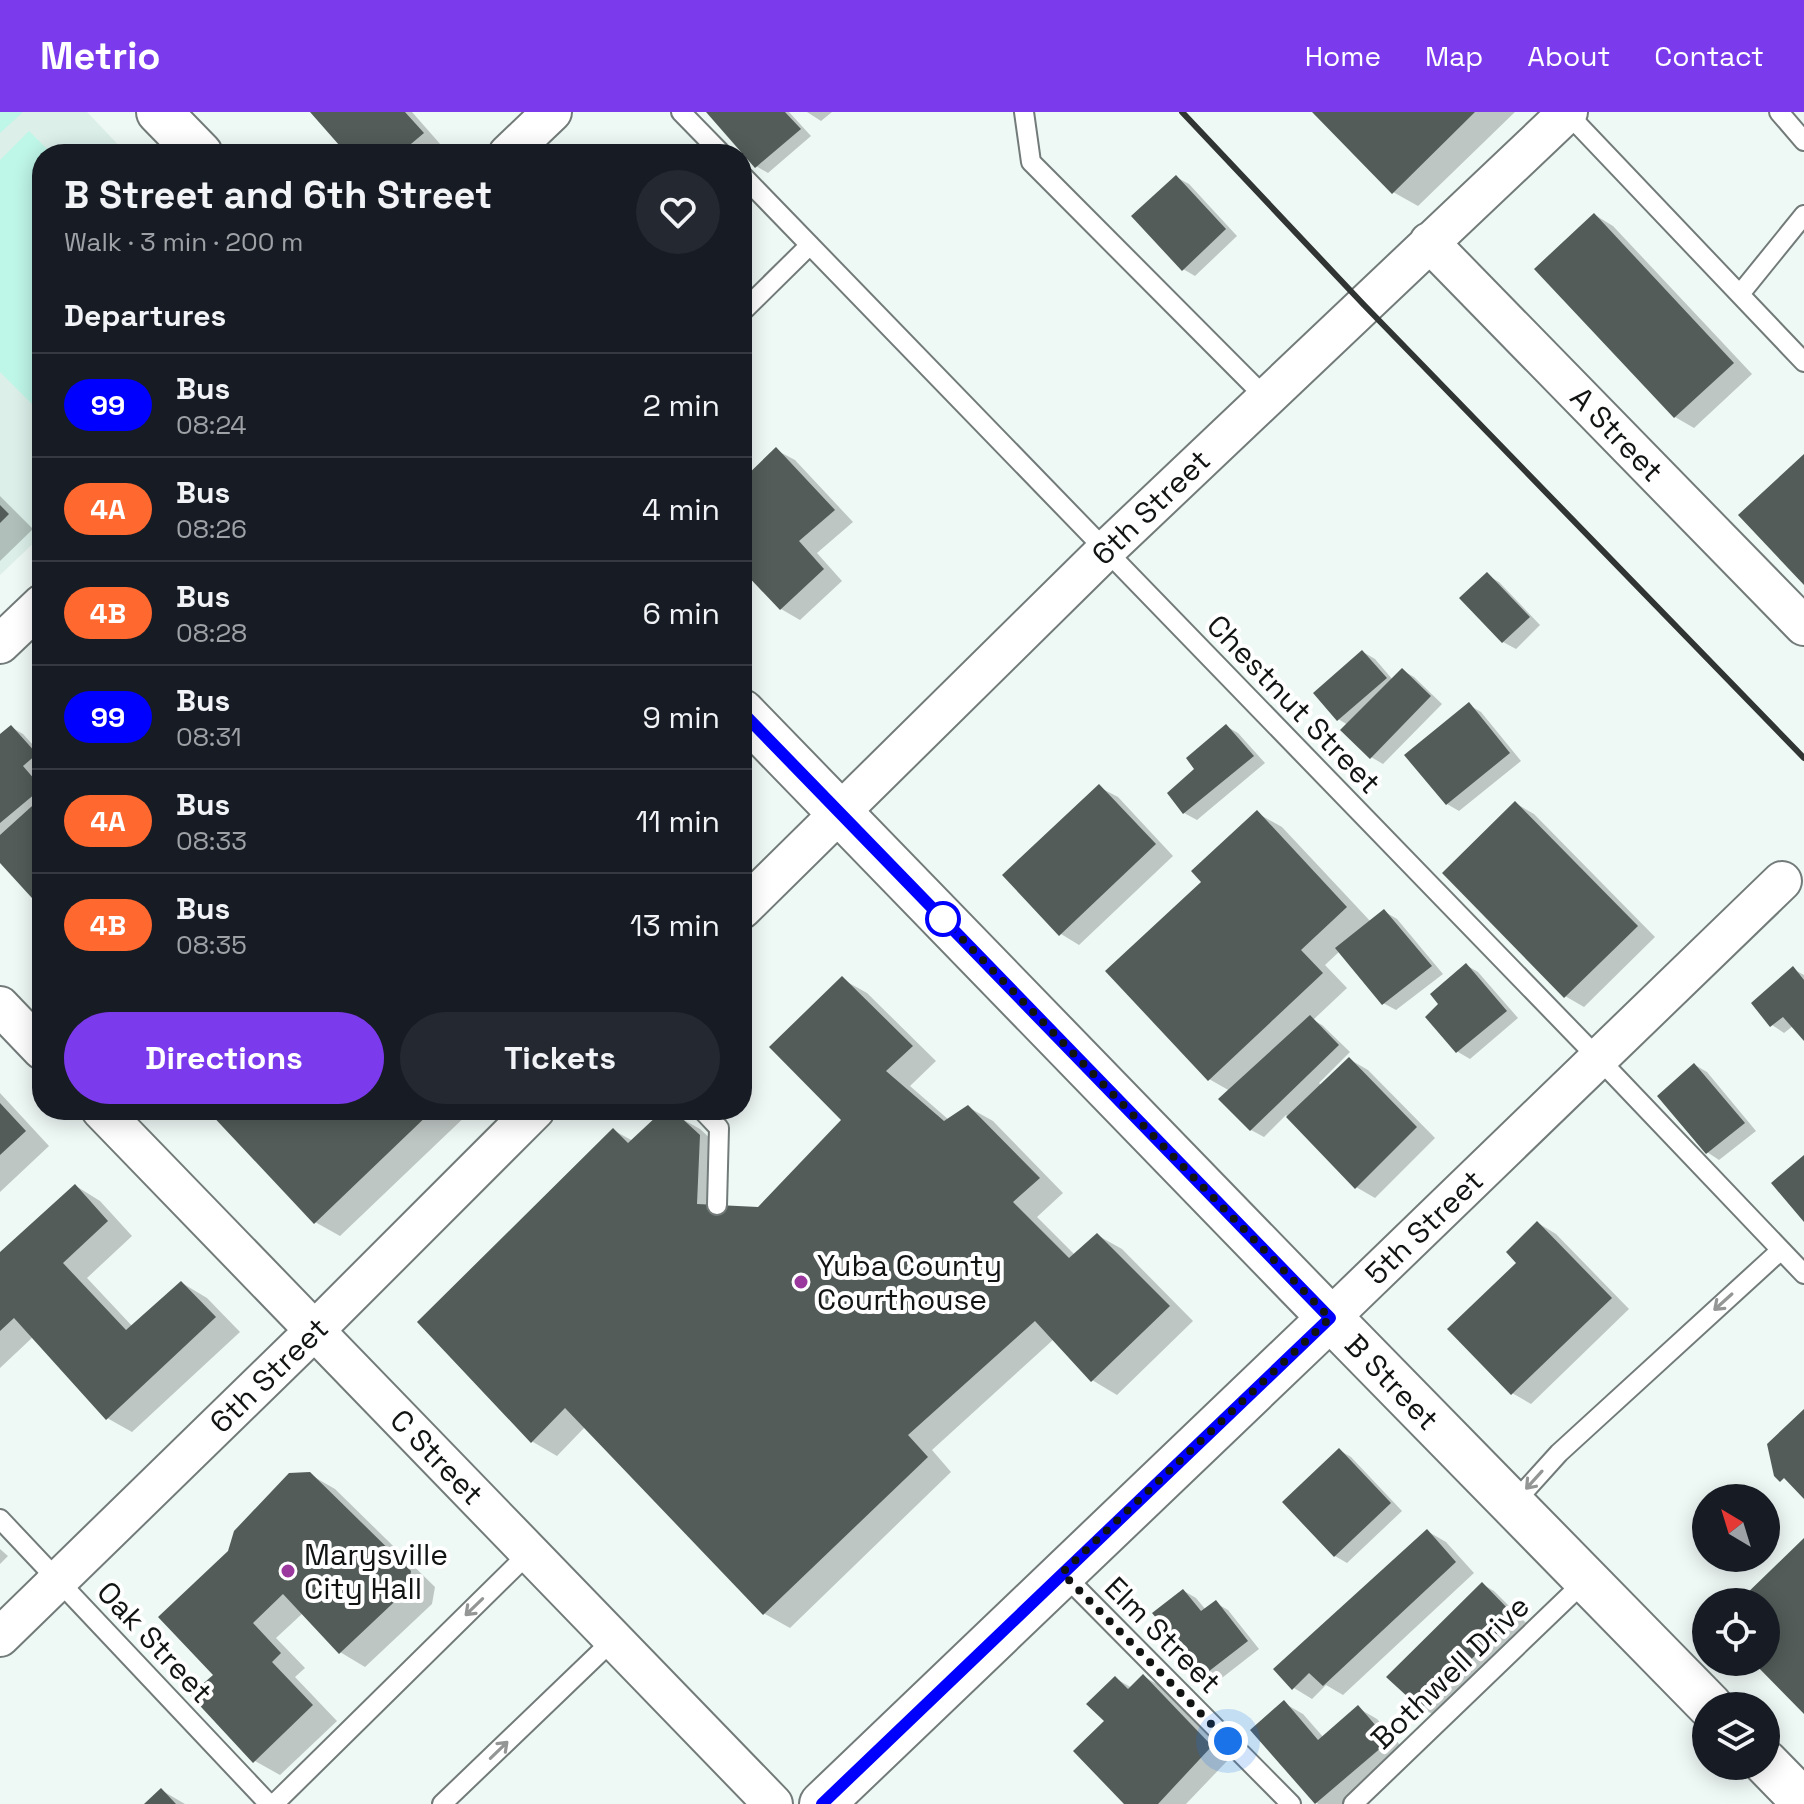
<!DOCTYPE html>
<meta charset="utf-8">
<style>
:root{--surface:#171b24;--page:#242831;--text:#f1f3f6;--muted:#9ea1a6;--line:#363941;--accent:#7c3aed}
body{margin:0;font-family:"Space Grotesk",sans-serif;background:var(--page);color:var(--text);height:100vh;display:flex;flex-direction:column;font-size:30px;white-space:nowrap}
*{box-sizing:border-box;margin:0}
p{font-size:26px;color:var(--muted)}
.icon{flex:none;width:44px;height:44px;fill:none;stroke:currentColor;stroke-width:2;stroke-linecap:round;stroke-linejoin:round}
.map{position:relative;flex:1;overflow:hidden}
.details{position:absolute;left:32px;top:32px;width:720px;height:976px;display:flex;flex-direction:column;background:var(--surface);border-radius:32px;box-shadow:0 4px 20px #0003}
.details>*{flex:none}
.badge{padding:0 16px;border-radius:26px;font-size:28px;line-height:52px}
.needle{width:52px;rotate:322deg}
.tools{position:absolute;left:1692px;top:1372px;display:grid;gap:16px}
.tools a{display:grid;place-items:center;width:88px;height:88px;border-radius:50%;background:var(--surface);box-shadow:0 4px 20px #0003;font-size:40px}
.you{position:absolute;width:40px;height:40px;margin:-20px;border:6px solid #fff;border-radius:50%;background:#1a73e8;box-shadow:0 0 0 12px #1a73e833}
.map>.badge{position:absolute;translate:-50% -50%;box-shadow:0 0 0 4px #fff}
h2{padding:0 32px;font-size:30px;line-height:72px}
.round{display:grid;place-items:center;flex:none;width:84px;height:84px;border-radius:42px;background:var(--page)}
.summary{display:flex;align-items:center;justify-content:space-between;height:136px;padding:0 32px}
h1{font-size:38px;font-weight:700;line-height:60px}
.button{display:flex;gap:16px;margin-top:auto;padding:16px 32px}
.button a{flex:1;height:92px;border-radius:48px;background:var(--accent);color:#fff;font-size:32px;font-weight:700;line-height:92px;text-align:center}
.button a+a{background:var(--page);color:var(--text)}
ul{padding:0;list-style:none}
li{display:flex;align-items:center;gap:24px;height:104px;padding:0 32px;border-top:2px solid var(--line)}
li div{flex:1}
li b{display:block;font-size:30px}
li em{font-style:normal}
li .badge{min-width:88px;font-weight:700;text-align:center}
header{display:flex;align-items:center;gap:48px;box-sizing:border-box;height:112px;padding:0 40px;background:var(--accent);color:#fff}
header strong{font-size:38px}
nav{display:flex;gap:44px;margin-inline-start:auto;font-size:28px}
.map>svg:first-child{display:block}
.built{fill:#dcefe9}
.green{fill:#bef6e7}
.shadow{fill:#0003}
.building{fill:#535c59}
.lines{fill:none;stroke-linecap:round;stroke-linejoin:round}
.service-casing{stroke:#727b79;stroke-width:22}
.minor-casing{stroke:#727b79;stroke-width:42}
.tertiary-casing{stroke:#727b79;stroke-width:48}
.secondary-casing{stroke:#727b79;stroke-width:48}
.service{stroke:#fff;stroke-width:18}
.minor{stroke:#fff;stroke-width:38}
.tertiary{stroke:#fff;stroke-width:44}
.secondary{stroke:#fff;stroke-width:44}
.rail{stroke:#303433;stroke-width:6}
.oneway{stroke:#949595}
.line-casing{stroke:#fff;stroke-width:18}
.line{stroke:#00f;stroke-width:12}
.walk{stroke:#111413;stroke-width:8;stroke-dasharray:0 14.4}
.stop-dot{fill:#fff;stroke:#00f;stroke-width:4}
.poi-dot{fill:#9b389e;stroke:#fff;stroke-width:3}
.labels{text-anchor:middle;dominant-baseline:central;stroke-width:8;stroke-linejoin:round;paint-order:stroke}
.street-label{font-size:30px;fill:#111413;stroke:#fff}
.poi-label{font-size:30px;fill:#111413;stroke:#fff;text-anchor:start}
</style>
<header>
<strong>Metrio</strong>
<nav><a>Home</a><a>Map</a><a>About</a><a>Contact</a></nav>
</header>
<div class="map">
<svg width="1804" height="1692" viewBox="0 0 1804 1692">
<rect width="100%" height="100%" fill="#eef8f5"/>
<path class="built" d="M0,0H87L127,42H42V423L0,463Z"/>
<path class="green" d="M0,0H23L0,21Z
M29,19L52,42H42V302L0,260V48Z"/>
<path class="shadow" d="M313,0H412L441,33L430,42H350Z
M709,0H789L811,24L768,61L756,54Z
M807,0H832L821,9Z
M1315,0H1515L1418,94L1393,80Z
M1176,65L1189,72L1237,124L1195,164L1183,157Z
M1595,103L1613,114L1752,262L1694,316L1675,305L1537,157Z
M776,338L795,348L853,410L817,441L842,469L800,508L781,497L742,455V370Z
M0,384L33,417L0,449Z
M1487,463L1499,470L1540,513L1516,537L1503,530Z
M1363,540L1375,547L1393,568L1402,558L1414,565L1442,592L1383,652L1371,645L1348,613L1338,607Z
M1469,593L1481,600L1521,649L1459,699L1447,692Z
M1226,614L1238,621L1265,651L1197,708L1184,701L1197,657Z
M11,615L23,622L42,643V655L33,662L42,671V794L0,748V625Z
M1099,675L1118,685L1173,744L1079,833L1061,822Z
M1515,691L1534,702L1655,825L1584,895L1565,884Z
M1257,701L1282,715L1371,810L1385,800L1397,807L1443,862L1396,898L1383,891L1340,839L1325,853L1347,876L1313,908L1322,913L1350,940L1319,971L1322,974L1349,947L1368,958L1435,1026L1375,1086L1356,1075L1286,1003L1264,1025L1251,1018L1230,979L1209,967L1203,770Z
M1466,853L1478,860L1518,906L1470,947L1458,940L1441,892Z
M1793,857L1804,863V926L1793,914L1784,921L1772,913Z
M842,867L867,881L936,949L910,974L949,1008L968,995L993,1009L1063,1081L1037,1105L1075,1143L1097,1123L1122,1137L1193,1209L1117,1283L1092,1268L1054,1227L932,1338L951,1360L790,1516L765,1502L585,1315L557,1344L533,1330L419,1210L613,1018L633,1029L675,1003L700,1017L724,1039L722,1096L759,1097L844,1008Z
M1695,953L1707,960L1756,1019L1719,1048L1707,1040Z
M0,981L49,1034L0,1080Z
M210,998H472L340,1124L315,1110Z
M76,1074L100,1089L132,1124L87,1166L133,1215L182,1171L207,1186L240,1220L132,1320L107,1306L33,1225L0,1256V1143Z
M1538,1111L1556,1122L1629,1197L1531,1292L1512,1281Z
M1339,1338L1351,1345L1402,1399L1347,1451L1335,1444Z
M309,1362L335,1377L435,1475L432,1492L365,1555L340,1540L303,1501L276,1526L305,1556L295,1565L337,1609L280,1663L255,1649L216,1563L230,1440Z
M1427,1419L1446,1430L1474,1461L1343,1583L1326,1573L1312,1587L1294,1576Z
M0,1437L8,1444L0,1452Z
M1482,1472L1494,1479L1526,1511L1434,1603L1422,1596Z
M1184,1479L1196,1486L1206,1498L1216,1491L1228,1498L1259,1537L1218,1569L1206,1562L1155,1501Z
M1143,1564L1162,1575L1230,1646L1186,1692H1127L1106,1609L1115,1566L1132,1576Z
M1284,1591L1303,1602L1324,1626L1358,1596L1377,1607L1407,1641L1348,1692H1318L1253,1618Z
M161,1678L185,1692H147Z"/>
<path class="building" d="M310,0H405L424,21L399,42H347Z
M706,0H785L801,17L755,56Z
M1312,0H1475L1392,82Z
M1176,63L1226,117L1182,159L1131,104Z
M1594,101L1734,251L1674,306L1534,157Z
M776,335L835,398L799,429L824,457L780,498L742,458V368Z
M1804,342V473L1738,403Z
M0,393L9,402L0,411Z
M1487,460L1530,505L1502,531L1459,486Z
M1362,538L1387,566L1337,609L1313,581Z
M1402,556L1431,584L1370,647L1340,618Z
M1469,590L1510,641L1446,693L1404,643Z
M1226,612L1254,644L1183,702L1167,681L1194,657L1186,646Z
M11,613L37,642L23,654L42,676L0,711V622Z
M1099,672L1156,732L1059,824L1002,763Z
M42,685V797L0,751V723Z
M1515,689L1638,814L1564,886L1442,761Z
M1257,698L1347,795L1301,838L1323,861L1208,969L1105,859L1201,770L1191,759Z
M1384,797L1432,854L1382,893L1335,836Z
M1466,851L1507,899L1456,941L1425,905L1438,892L1430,882Z
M1793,854L1804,868V929L1783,905L1770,915L1751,891Z
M842,864L913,934L886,959L944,1009L968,993L1040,1066L1013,1090L1069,1146L1097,1121L1170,1194L1091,1270L1035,1209L908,1323L928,1345L763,1503L565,1296L531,1331L417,1210L613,1016L628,1031L658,1003L675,1000L700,1023L697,1092L758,1095L841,1008L769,935Z
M1310,903L1339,933L1250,1019L1218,987Z
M1349,945L1417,1015L1355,1077L1286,1005Z
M1694,951L1745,1011L1706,1042L1657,984Z
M0,991L26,1019L0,1043Z
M207,998H433L314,1112Z
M1804,1043V1110L1771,1071Z
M75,1072L108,1109L63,1151L126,1218L181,1169L216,1205L106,1308L14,1206L0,1219V1140Z
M1537,1109L1612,1186L1511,1283L1447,1217L1516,1151L1506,1140Z
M1804,1297V1387L1784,1366L1780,1370L1774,1364L1767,1332Z
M1339,1336L1391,1391L1334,1445L1282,1390Z
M310,1360L411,1459L408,1477L339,1542L283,1482L253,1511L281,1541L272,1550L313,1593L253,1651L190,1583L213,1563L158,1505L228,1439L234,1419L289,1361Z
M1427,1417L1456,1450L1323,1574L1309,1561L1292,1578L1273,1557Z
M1804,1426V1602L1753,1550H1766V1490H1738Z
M1482,1470L1515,1504L1421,1597L1386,1565Z
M1183,1477L1201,1499L1216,1488L1248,1529L1204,1563L1152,1501Z
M1143,1562L1212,1634L1158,1692H1124L1073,1639L1104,1609L1086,1592L1115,1564L1128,1577Z
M1284,1588L1318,1628L1358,1593L1389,1629L1315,1692L1250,1618Z
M161,1676L176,1692H144Z"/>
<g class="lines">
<g class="service-casing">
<path id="service" d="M681,0L722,42
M1024,0L1031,50L1266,286
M1779,0L1804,29
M1567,1L1804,250
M742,63L1598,946L1804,1162
M1740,182L1804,103
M742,200L810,133
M702,998L719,1016L717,1093
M1512,1393L1559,1341L1781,1138
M0,1407L269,1692
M1062,1461L1291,1692
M274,1692L530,1440
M442,1692L614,1527
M1353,1692L1586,1468"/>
</g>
<g class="minor-casing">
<path id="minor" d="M508,42L552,0
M1429,130L1804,514
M0,532L42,492
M742,797L1106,438L1568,0
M0,894L42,938
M101,998L773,1692
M1330,1206L1782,769
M0,1525L315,1218L535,998"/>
</g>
<g class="tertiary-casing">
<path id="tertiary" d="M1330,1206L1710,1594
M1766,1651L1804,1690"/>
</g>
<g class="secondary-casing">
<path id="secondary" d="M159,0L200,42
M742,600L1330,1206L822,1692"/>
</g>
<use href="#service" class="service"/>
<use href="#minor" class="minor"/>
<use href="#tertiary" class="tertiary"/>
<use href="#secondary" class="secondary"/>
<path class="rail" d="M1182,0L1364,193L1804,646"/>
</g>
<defs><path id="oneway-shaft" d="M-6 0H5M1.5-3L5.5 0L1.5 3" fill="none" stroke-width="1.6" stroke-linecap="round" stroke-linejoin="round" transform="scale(2)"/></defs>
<g class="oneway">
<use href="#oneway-shaft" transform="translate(1723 1190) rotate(138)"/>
<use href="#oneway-shaft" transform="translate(1534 1368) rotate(132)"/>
<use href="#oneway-shaft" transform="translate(474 1495) rotate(136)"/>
<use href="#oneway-shaft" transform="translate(499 1638) rotate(-44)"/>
</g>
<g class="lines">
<g class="line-casing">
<path id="line" d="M742,600L1330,1206L822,1692"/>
</g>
<use href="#line" class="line"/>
<path class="walk" d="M943,807L1330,1206L1062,1461L1228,1629"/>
</g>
<circle class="stop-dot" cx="943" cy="807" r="16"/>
<g class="poi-dot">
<circle cx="801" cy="1170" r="8"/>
<circle cx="288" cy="1459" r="8"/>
</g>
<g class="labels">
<g class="street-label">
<text transform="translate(1617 322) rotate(46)">A Street</text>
<text transform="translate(1151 395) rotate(-44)">6th Street</text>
<text transform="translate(1294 592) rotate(46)">Chestnut Street</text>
<text transform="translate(1424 1115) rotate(-44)">5th Street</text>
<text transform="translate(269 1263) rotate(-44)">6th Street</text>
<text transform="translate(1392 1270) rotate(46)">B Street</text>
<text transform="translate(437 1345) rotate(46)">C Street</text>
<text transform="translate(1163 1523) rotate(45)">Elm Street</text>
<text transform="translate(155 1530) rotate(47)">Oak Street</text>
<text transform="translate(1450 1560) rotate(-44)">Bothwell Drive</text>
</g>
<g class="poi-label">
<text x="817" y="1153">Yuba County<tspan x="817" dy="34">Courthouse</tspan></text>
<text x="304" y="1442">Marysville<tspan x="304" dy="34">City Hall</tspan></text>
</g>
</g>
</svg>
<div class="tools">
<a><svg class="needle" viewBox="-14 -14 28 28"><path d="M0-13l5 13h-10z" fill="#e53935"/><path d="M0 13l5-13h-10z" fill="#9ea1a6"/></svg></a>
<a><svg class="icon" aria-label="locate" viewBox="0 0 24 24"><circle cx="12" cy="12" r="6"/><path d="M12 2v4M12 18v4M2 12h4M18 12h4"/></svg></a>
<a><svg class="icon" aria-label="layers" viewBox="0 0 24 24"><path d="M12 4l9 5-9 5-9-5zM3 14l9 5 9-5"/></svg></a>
</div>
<div class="you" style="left:1228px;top:1629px"></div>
<section class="details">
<div class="summary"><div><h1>B Street and 6th Street</h1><p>Walk · 3 min · 200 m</p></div><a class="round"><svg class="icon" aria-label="heart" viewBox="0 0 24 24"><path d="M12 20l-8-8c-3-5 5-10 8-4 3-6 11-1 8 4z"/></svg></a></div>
<h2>Departures</h2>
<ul>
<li><span class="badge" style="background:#00f;color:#fff">99</span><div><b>Bus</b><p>08:24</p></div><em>2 min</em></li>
<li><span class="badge" style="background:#ff692f;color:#fff">4A</span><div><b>Bus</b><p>08:26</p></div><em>4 min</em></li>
<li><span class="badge" style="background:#ff692f;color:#fff">4B</span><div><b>Bus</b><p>08:28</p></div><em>6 min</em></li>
<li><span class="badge" style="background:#00f;color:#fff">99</span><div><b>Bus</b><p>08:31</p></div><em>9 min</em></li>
<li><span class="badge" style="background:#ff692f;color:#fff">4A</span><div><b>Bus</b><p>08:33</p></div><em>11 min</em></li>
<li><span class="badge" style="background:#ff692f;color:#fff">4B</span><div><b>Bus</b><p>08:35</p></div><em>13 min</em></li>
</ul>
<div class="button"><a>Directions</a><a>Tickets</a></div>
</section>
</div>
